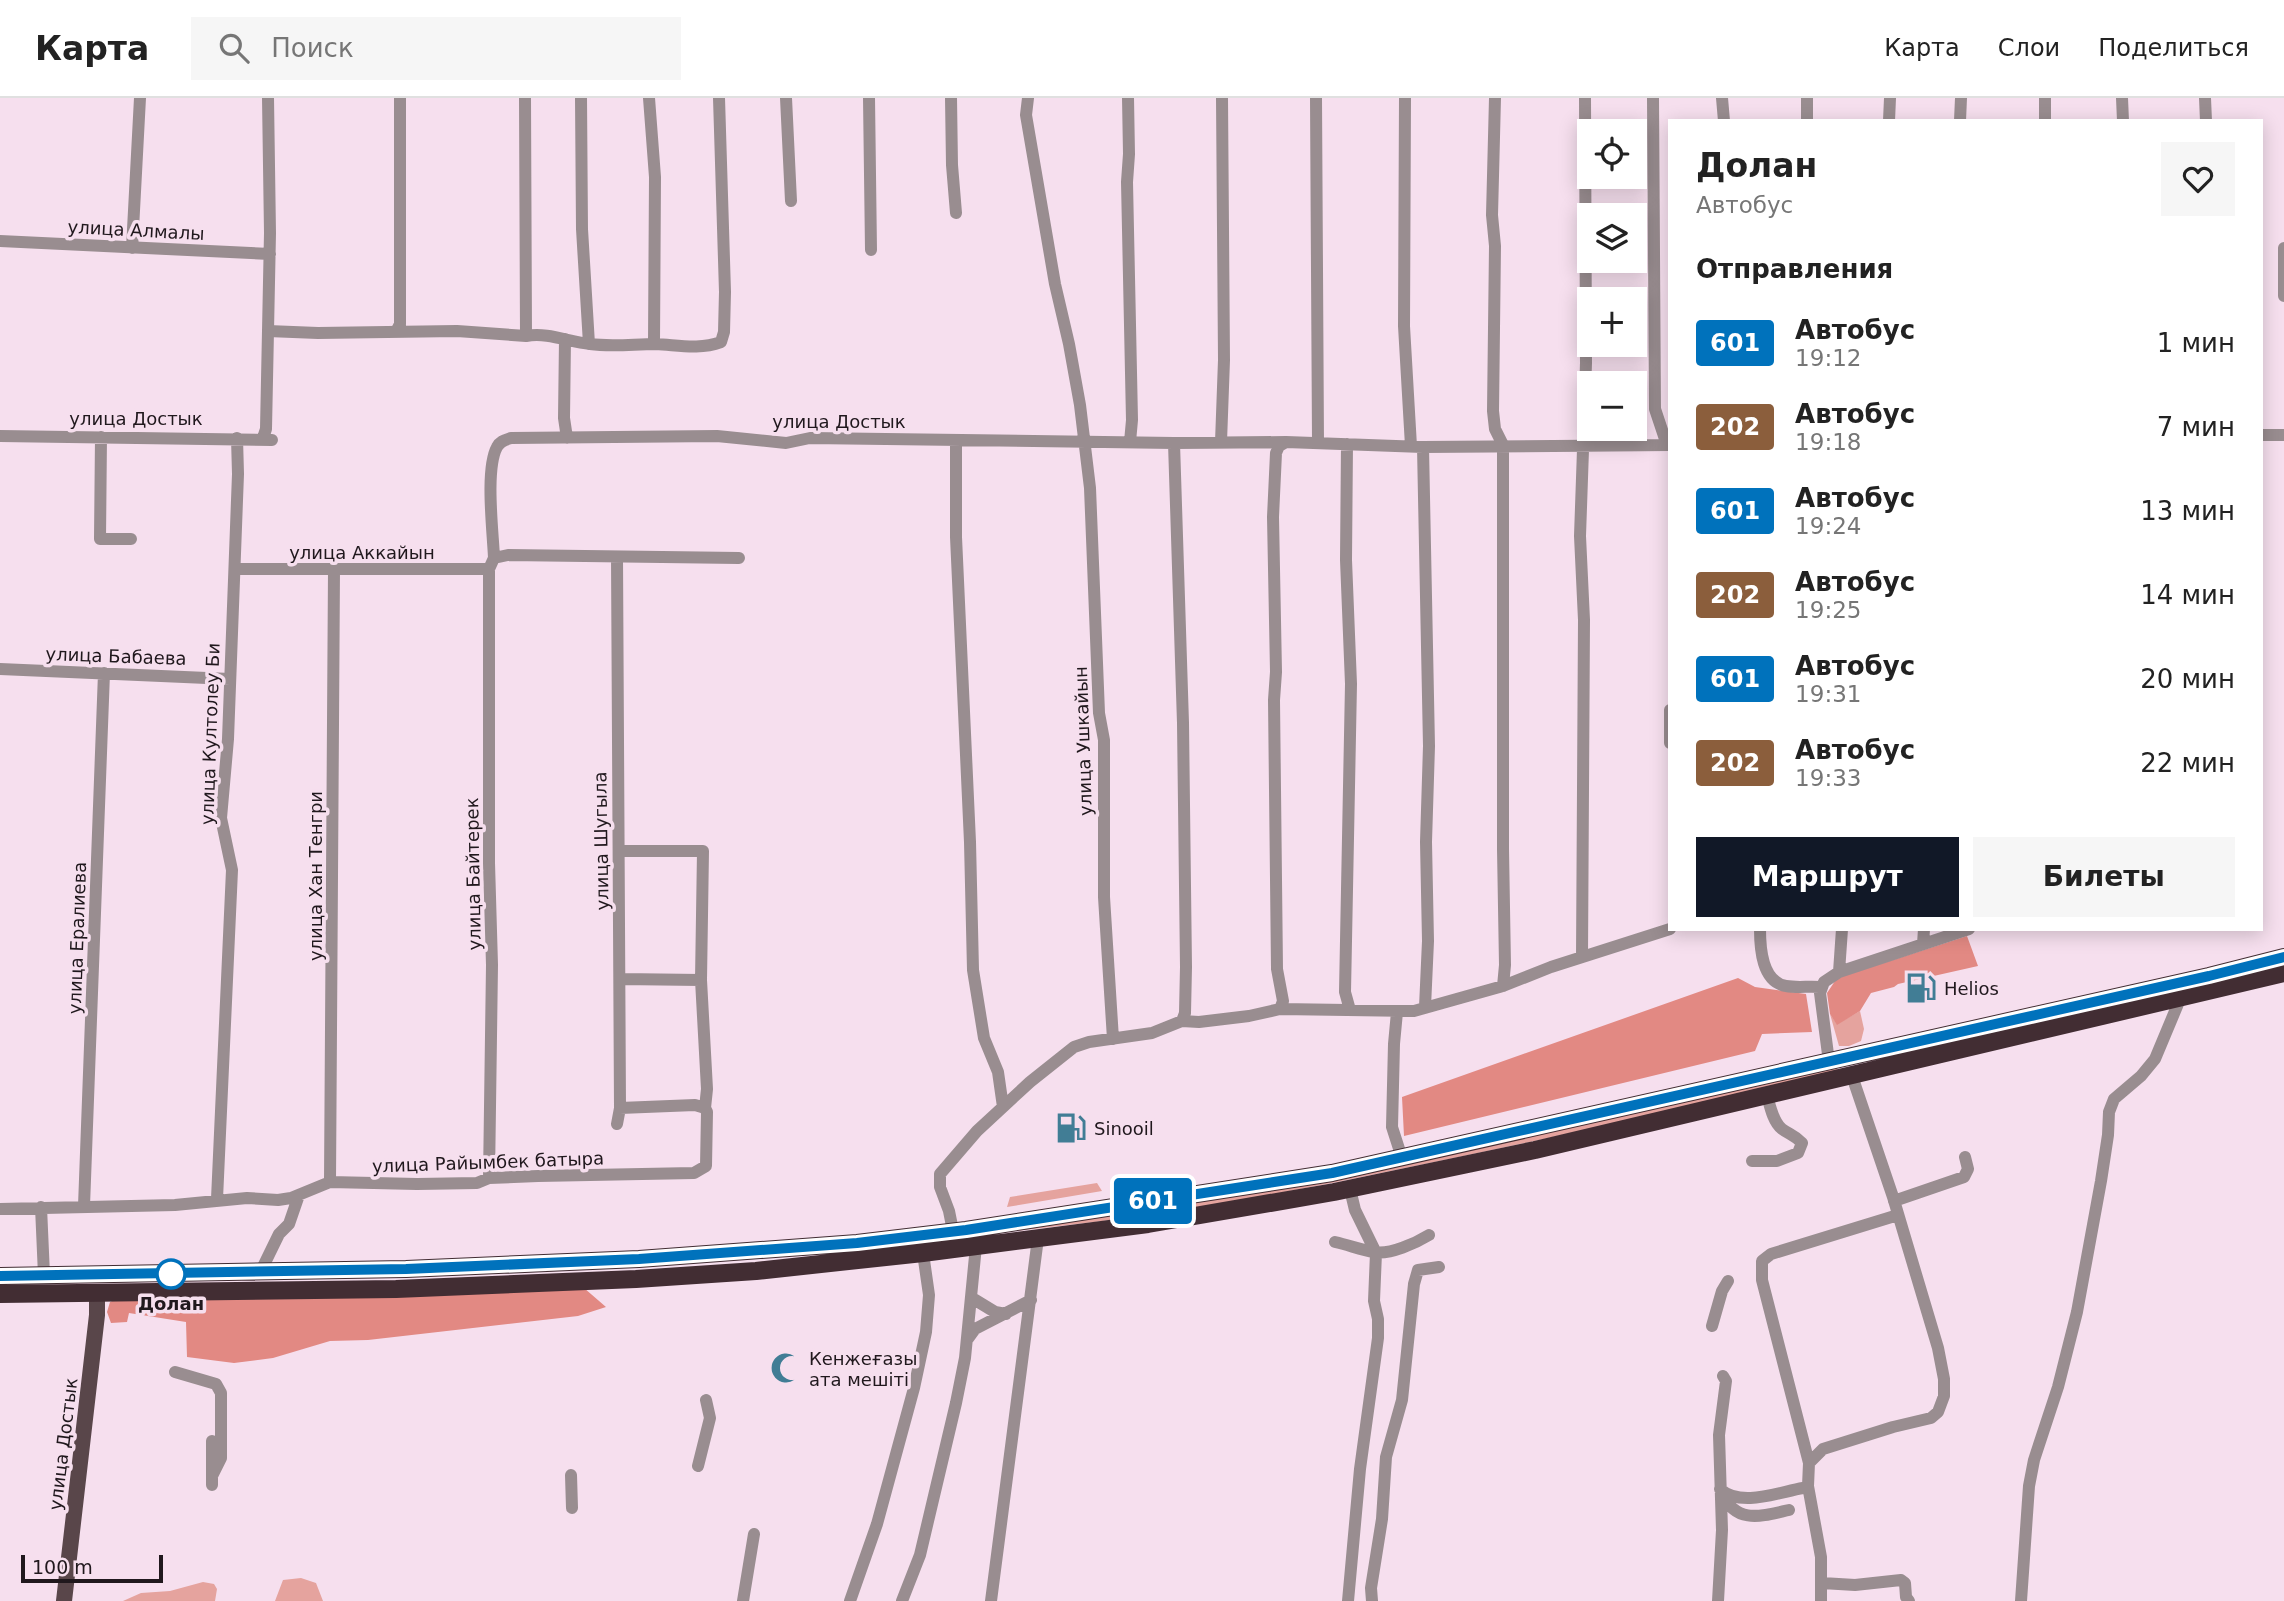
<!DOCTYPE html>
<html lang="ru">
<meta charset="utf-8">
<style>
:root{--surface:#fff;--page:#f6f6f6;--text:#222;--muted:#767676;--line:#e0e0e0;--accent:#111827}
body{margin:0;font-family:"DejaVu Sans",sans-serif;background:var(--page);color:var(--text);height:100vh;display:flex;flex-direction:column;font-size:26px;white-space:nowrap}
*{box-sizing:border-box;margin:0}
p{font-size:23px;color:var(--muted)}
.icon{flex:none;width:38px;height:38px;fill:none;stroke:currentColor;stroke-width:2;stroke-linecap:round;stroke-linejoin:round}
.map{position:relative;flex:1;overflow:hidden}
.panel{position:absolute;left:1668px;top:21px;width:595px;height:812px;display:flex;flex-direction:column;background:var(--surface);border-radius:0px;box-shadow:0 4px 18px #0003}
.panel>*{flex:none}
.badge{padding:0 14px;border-radius:5px;font-size:24px;line-height:46px}
.tools{position:absolute;left:1577px;top:21px;display:grid;gap:14px}
.tools a{display:grid;place-items:center;width:70px;height:70px;border-radius:0px;background:var(--surface);box-shadow:0 4px 18px #0003;font-size:35px}
.scale{position:absolute;left:21px;bottom:18px;width:142px;box-sizing:border-box;padding-left:7px;border:4px solid #20181d;border-top:0;font-size:19px;line-height:24px;white-space:nowrap;color:#20181d;-webkit-text-stroke:5px #f6dfee;paint-order:stroke}
.map>.badge{position:absolute;translate:-50% -50%;box-shadow:0 0 0 4px #fff}
h2{padding:0 28px;font-size:26px;line-height:63px}
.round{display:grid;place-items:center;flex:none;width:74px;height:74px;border-radius:0px;background:var(--page)}
.head{display:flex;align-items:center;justify-content:space-between;height:119px;padding:0 28px}
h1{font-size:33px;font-weight:600;line-height:52px}
.primary-button{display:flex;gap:14px;margin-top:auto;padding:14px 28px}
.primary-button a{flex:1;height:80px;border-radius:0px;background:var(--accent);color:#fff;font-size:28px;font-weight:600;line-height:80px;text-align:center}
.primary-button a+a{background:var(--page);color:var(--text)}
ul{padding:0;list-style:none}
li{display:flex;align-items:center;gap:21px;height:84px;padding:0 28px}
li div{flex:1}
li b{display:block;font-size:26px}
li em{font-style:normal}
li .badge{min-width:77px;font-weight:700;text-align:center}
header{display:flex;align-items:center;gap:42px;box-sizing:border-box;height:98px;padding:0 35px;background:var(--surface);border-bottom:2px solid var(--line)}
header strong{font-size:33px}
nav{display:flex;gap:38px;margin-inline-start:auto;font-size:24px}
.search{width:490px;height:63px;background:var(--page);display:flex;align-items:center;gap:18px;box-sizing:border-box;padding:0 24px;border-radius:0px;color:var(--muted);font-size:26px}
.map>svg:first-child{display:block}
.green{fill:#e5a39e}
.forest{fill:#e28983}
.lines{fill:none;stroke-linecap:round;stroke-linejoin:round}
.minor{stroke:#998d90;stroke-width:12}
.major{stroke:#59464a;stroke-width:16}
.highway{stroke:#422d33;stroke-width:18}
.line-casing{stroke:#fff;stroke-width:16}
.line{stroke:#0072bc;stroke-width:10}
.stop-dot{fill:#fff;stroke:#0072bc;stroke-width:3.5}
.labels{text-anchor:middle;dominant-baseline:central;stroke-width:7;stroke-linejoin:round;paint-order:stroke}
.street-label{font-size:18px;fill:#20181d;stroke:#f6dfee}
.poi-label{font-size:18px;fill:#20181d;stroke:#f6dfee;text-anchor:start}
.stop-label{font-size:18px;font-weight:bold;fill:#20181d;stroke:#f6dfee}
</style>
<header>
<strong>Карта</strong>
<div class="search"><svg class="icon" aria-label="search" viewBox="0 0 24 24"><circle cx="10" cy="10" r="6"/><path d="M15 15l6 6"/></svg>Поиск</div>
<nav><a>Карта</a><a>Слои</a><a>Поделиться</a></nav>
</header>
<div class="map">
<svg width="2284" height="1503" viewBox="0 0 2284 1503">
<rect width="100%" height="100%" fill="#f6dfee"/>
<path class="green" d="M1860,913L1864,931L1861,943L1849,948H1839L1830,916L1837,926Z
M1836,968L1839,975C1635,1021 1431,1068 1225,1105C1155,1118 1085,1125 1015,1133L1346,1076Z
M1097,1085L1102,1093L1007,1109L1010,1099Z
M301,1480L316,1485L323,1503H275L283,1482Z
M203,1484L214,1486L217,1491L215,1503H123L141,1495L170,1493Z"/>
<path class="forest" d="M1967,838L1978,868L1898,886L1894,889L1871,895L1860,913L1837,927L1830,916L1827,895L1837,880Z
M1738,880L1755,889L1806,896L1812,934L1762,936L1755,953L1404,1038L1402,999Z
M584,1190L606,1209L578,1218L368,1242L330,1243L273,1260L234,1265L187,1259L186,1224L129,1215L127,1224L111,1225L107,1214L110,1204L126,1196Z"/>
<g class="lines">
<path class="minor" d="M525,0L526,238
M581,0L582,131L589,246
M649,0L655,79L654,246
M786,0L791,103
M869,0L871,152
M951,0L952,67L956,115
M1028,0L1026,17L1055,186L1069,246L1080,307L1090,390L1099,615L1104,642V799L1113,941
M1128,0L1129,56L1127,84L1132,322L1130,344
M1316,0L1318,344
M1405,0L1404,228L1411,348
M1495,0L1492,117L1495,148L1493,313L1495,331L1503,347V751L1505,867L1503,888
M1653,0L1655,311L1667,347
M1722,0L1724,23
M1807,0V23
M2045,0V23
M2122,0L2123,23
M2205,0L2206,23
M1889,23L1890,0
M1960,23L1961,0
M0,143L270,156
M132,150L140,0
M2284,150V198
M268,233L318,235L457,233L526,238C548,234 569,244 590,246C612,249 634,246 656,246C678,247 699,252 721,244L724,234L725,194L719,0
M396,234L400,226V0
M565,241L564,320L567,340
M2261,337H2284
M0,338L272,342
M101,339L100,441H131
M263,340L266,331L270,135L268,0
M956,342V439L970,744L973,872L984,940L998,974L1003,1009
M1221,344L1224,262L1222,0
M1174,345L1183,625L1186,869L1185,915L1182,923
M1347,346L1346,462L1351,586L1345,894L1350,912
M1423,349L1429,648L1426,744L1428,843L1425,909
M494,460C493,434 485,371 497,349C500,343 505,342 511,340L717,338L786,345L810,340L1174,345L1286,344L1423,349L1670,347
M494,460L508,457L739,460
M235,471H489
M0,571L230,581
M1670,612V645
M619,753H703L701,882L707,991L705,1010
M1760,831C1760,851 1762,884 1786,888C1797,890 1809,888 1820,889
M1923,846L1924,831
M1582,859L1584,522L1580,438L1586,265L1585,0
M1839,874L1842,831
M620,881L701,882
M1280,911L1283,903L1277,871L1274,602L1276,574L1273,419L1276,355L1279,348L1286,344
M1397,914L1394,946L1392,1029L1402,1060
M1829,964L1820,895L1824,884L1839,874L1969,831
M617,1026L620,1010L617,459
M1752,1063H1777L1798,1055L1802,1045C1793,1036 1790,1037 1782,1031C1773,1024 1770,1008 1767,997
M489,1080L492,867L489,765V471L494,460
M330,1084L334,472
M217,1101L232,772L221,720L228,641L238,376L237,340
M1894,1103L1964,1079L1968,1071L1965,1059
M84,1108L104,575
M41,1109L44,1177
M0,1111L175,1107L247,1100L278,1102L291,1100L330,1084L417,1086L477,1085L489,1080L538,1078L694,1075L706,1068L707,1014L705,1010L695,1007L620,1010
M953,1133L949,1113L940,1089V1076L977,1033L1030,984L1074,949L1089,944L1152,935L1182,923L1199,924L1249,918L1280,911L1414,913L1503,888L1551,869L1670,831
M1335,1144C1349,1147 1361,1152 1374,1154C1390,1157 1416,1145 1429,1137
M260,1175L279,1136L289,1126L299,1097
M972,1200L995,1214L1006,1216
M1712,1228L1722,1193L1728,1183
M967,1242L975,1231L1031,1202
M175,1274L216,1286L221,1295V1360L212,1378
M212,1343V1387
M1809,1365L1823,1351L1893,1329L1931,1320L1938,1314L1944,1298V1281L1938,1250L1893,1099L1852,978
M698,1368L710,1320L706,1302
M571,1377L572,1410
M1720,1391C1741,1410 1779,1394 1803,1390
M1722,1395C1736,1427 1762,1418 1789,1412
M1822,1485L1855,1487L1901,1482L1905,1485L1906,1499L1909,1503
M743,1503L754,1436
M850,1503L877,1426L914,1290L926,1234L929,1197L923,1155
M902,1503L920,1457L956,1305L965,1260L976,1148
M991,1503L1038,1140
M1348,1503L1360,1371L1378,1240V1221L1374,1203L1376,1155L1355,1112L1350,1091
M1372,1503L1371,1490L1382,1421L1386,1359L1402,1302L1414,1186L1418,1172L1439,1169
M1718,1503L1722,1432L1719,1337L1726,1283L1723,1278
M1821,1503V1459L1808,1388L1809,1365L1762,1182V1163L1771,1156L1898,1117
M2021,1503L2029,1388L2034,1362L2058,1289L2077,1214L2101,1083L2108,1037L2109,1014L2114,1001L2141,978L2155,961L2183,894"/>
<path class="major" d="M64,1503L97,1217V1194"/>
<path class="highway" d="M0,1178L406,1171L639,1161L857,1145L966,1132L1332,1075L2209,878L2284,859
M0,1196L396,1191L636,1181L756,1173L923,1155L1148,1126L1334,1094L1535,1052L2284,875"/>
</g>
<g class="lines">
<g class="line-casing">
<path id="line" d="M0,1178L406,1171L639,1161L857,1145L966,1132L1332,1075L2209,878L2284,859"/>
</g>
<use href="#line" class="line"/>
</g>
<defs>
<g id="fuel-bare" transform="scale(2.415)"><path d="M-5.5-6h7V0h2V4h1.3V-2.5L3-4.5l.8-.8L6-3V5H2.5V1h-1V6h-7ZM-4.2-4.7v3.2H.2V-4.7Z" fill="#417d95" stroke="#f6dfee" stroke-width="2.5" paint-order="stroke"/></g>
<g id="mosque-bare" transform="scale(2.415)"><path d="M3.5-4.9A6 6 0 1 0 3.5 4.9A5 5 0 1 1 3.5-4.9Z" fill="#417d95" stroke="#f6dfee" stroke-width="2.5" paint-order="stroke"/></g>
</defs>
<g fill-rule="evenodd">
<use href="#fuel-bare" x="1921" y="890"/>
<use href="#fuel-bare" x="1071" y="1030"/>
<use href="#mosque-bare" x="786" y="1270"/>
</g>
<circle class="stop-dot" cx="171" cy="1176" r="14"/>
<g class="labels">
<g class="street-label">
<text transform="translate(136 132) rotate(3)">улица Алмалы</text>
<text x="136" y="320">улица Достык</text>
<text x="839" y="323">улица Достык</text>
<text x="362" y="454">улица Аккайын</text>
<text transform="translate(116 558) rotate(2)">улица Бабаева</text>
<text transform="translate(210 636) rotate(-88)">улица Култолеу Би</text>
<text transform="translate(1083 643) rotate(-92)">улица Ушкайын</text>
<text transform="translate(601 743) rotate(-91)">улица Шугыла</text>
<text transform="translate(473 776) rotate(-91)">улица Байтерек</text>
<text transform="translate(315 778) rotate(-90)">улица Хан Тенгри</text>
<text transform="translate(77 840) rotate(-88)">улица Ералиева</text>
<text transform="translate(488 1064) rotate(-2)">улица Райымбек батыра</text>
<text transform="translate(63 1346) rotate(-83)">улица Достык</text>
</g>
<g class="poi-label">
<text x="1944" y="890">Helios</text>
<text x="1094" y="1030">Sinooil</text>
<text x="809" y="1260">Кенжеғазы<tspan x="809" dy="21">ата мешіті</tspan></text>
</g>
<g class="stop-label">
<text x="171" y="1205">Долан</text>
</g>
</g>
</svg>
<div class="tools">
<a><svg class="icon" aria-label="locate" viewBox="0 0 24 24"><circle cx="12" cy="12" r="6"/><path d="M12 2v4M12 18v4M2 12h4M18 12h4"/></svg></a>
<a><svg class="icon" aria-label="layers" viewBox="0 0 24 24"><path d="M12 4l9 5-9 5-9-5zM3 14l9 5 9-5"/></svg></a>
<a>+</a>
<a>−</a>
</div>
<div class="scale">100 m</div>
<b class="badge" style="left:1153px;top:1103px;background:#0072bc;color:#fff">601</b>
<section class="panel">
<div class="head"><div><h1>Долан</h1><p>Автобус</p></div><a class="round"><svg class="icon" aria-label="heart" viewBox="0 0 24 24"><path d="M12 20l-8-8c-3-5 5-10 8-4 3-6 11-1 8 4z"/></svg></a></div>
<h2>Отправления</h2>
<ul>
<li><span class="badge" style="background:#0072bc;color:#fff">601</span><div><b>Автобус</b><p>19:12</p></div><em>1 мин</em></li>
<li><span class="badge" style="background:#8b5e3c;color:#fff">202</span><div><b>Автобус</b><p>19:18</p></div><em>7 мин</em></li>
<li><span class="badge" style="background:#0072bc;color:#fff">601</span><div><b>Автобус</b><p>19:24</p></div><em>13 мин</em></li>
<li><span class="badge" style="background:#8b5e3c;color:#fff">202</span><div><b>Автобус</b><p>19:25</p></div><em>14 мин</em></li>
<li><span class="badge" style="background:#0072bc;color:#fff">601</span><div><b>Автобус</b><p>19:31</p></div><em>20 мин</em></li>
<li><span class="badge" style="background:#8b5e3c;color:#fff">202</span><div><b>Автобус</b><p>19:33</p></div><em>22 мин</em></li>
</ul>
<div class="primary-button"><a>Маршрут</a><a>Билеты</a></div>
</section>
</div>
